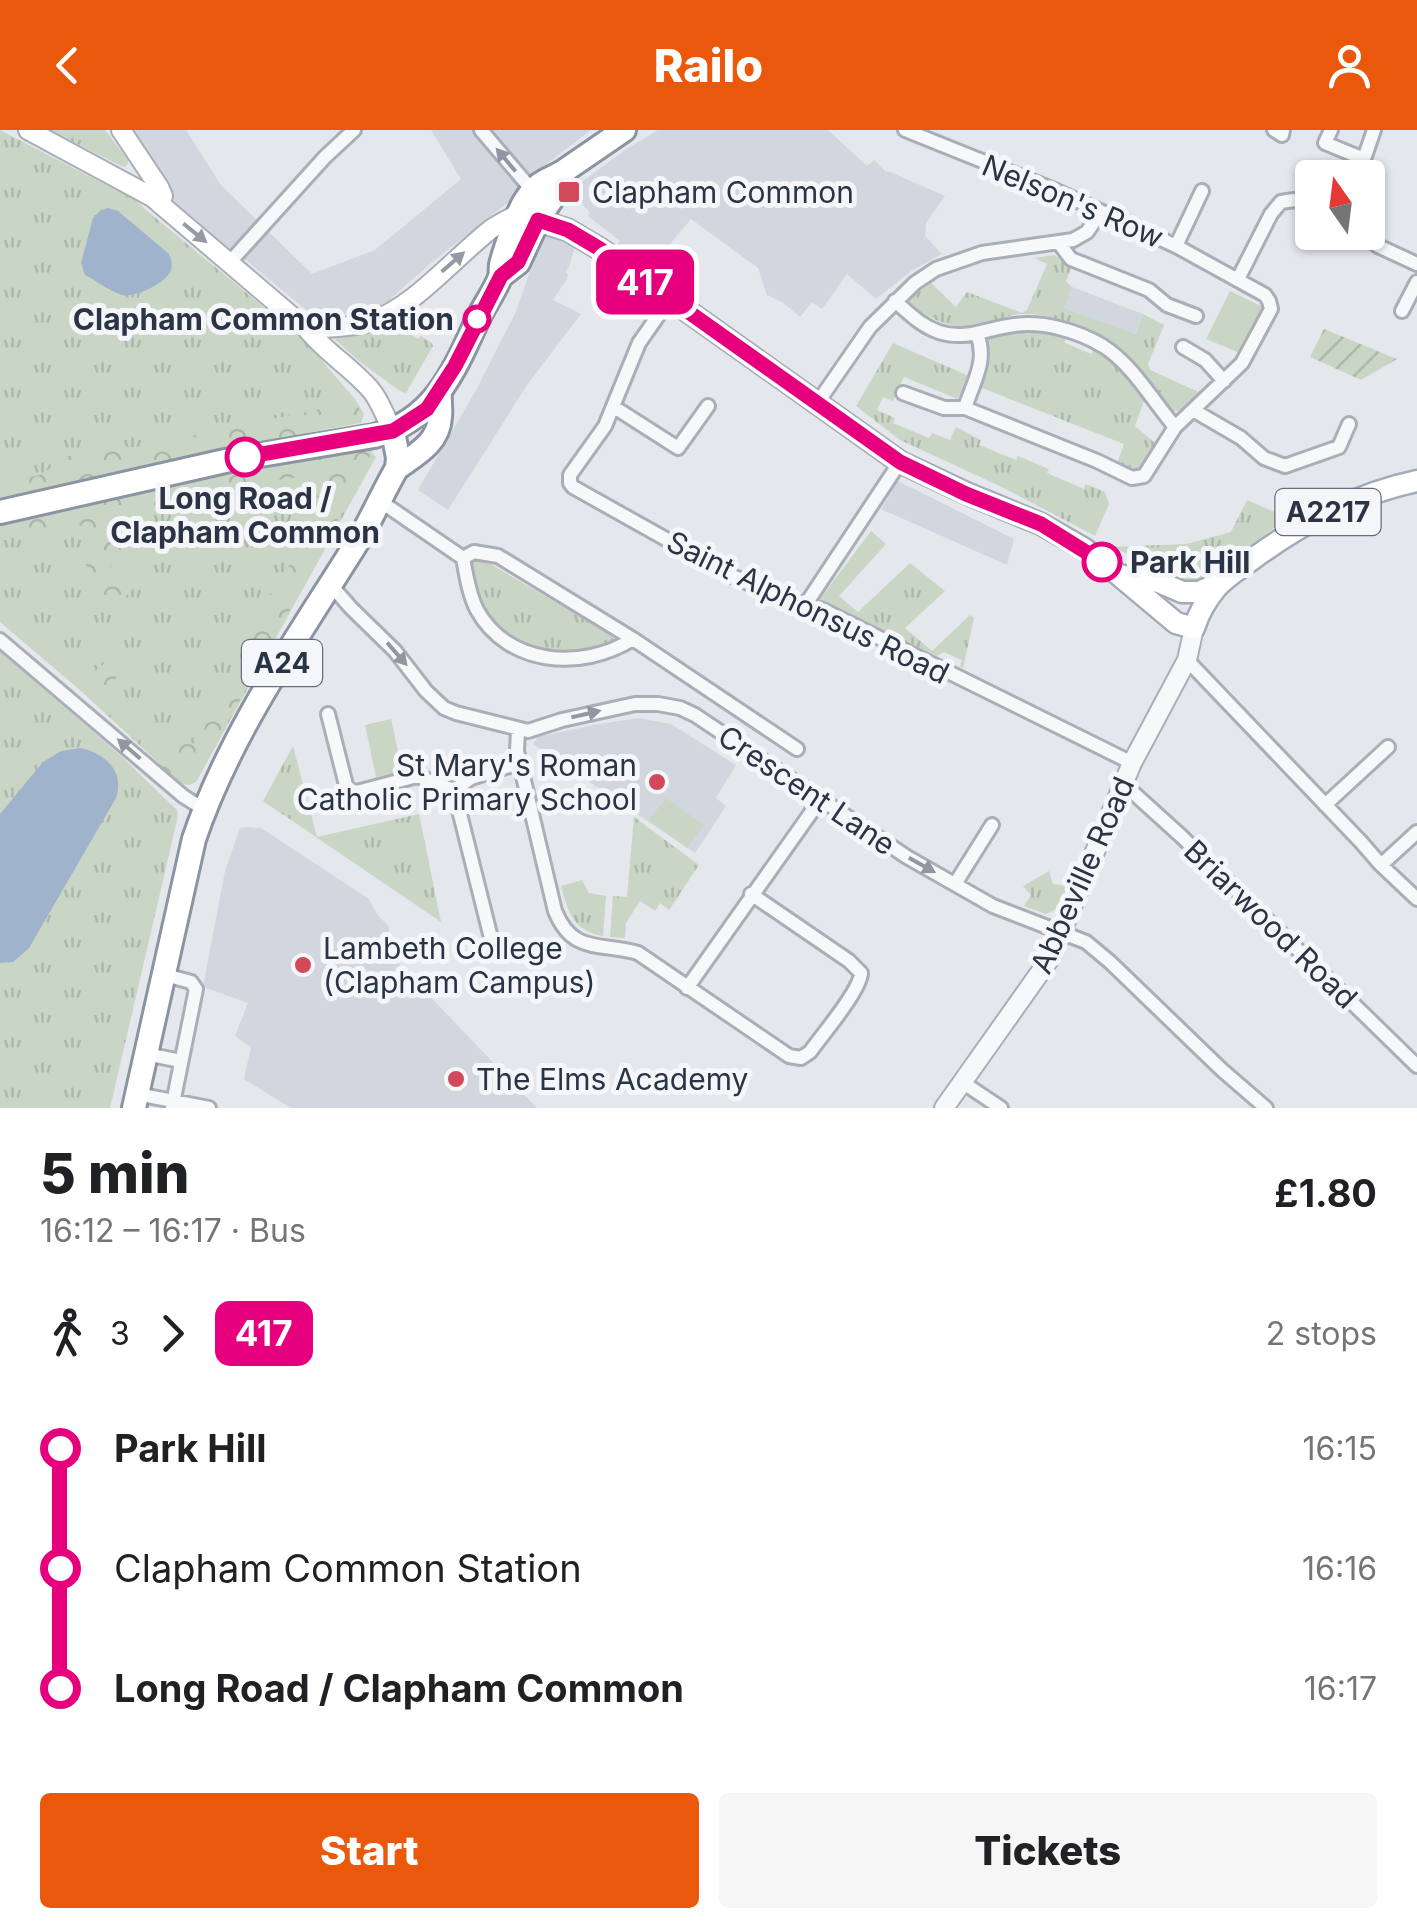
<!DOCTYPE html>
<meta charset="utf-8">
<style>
:root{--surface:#fff;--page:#f6f6f6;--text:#202124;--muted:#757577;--accent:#ea580c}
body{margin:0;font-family:Inter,sans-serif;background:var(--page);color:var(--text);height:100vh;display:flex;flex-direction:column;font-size:38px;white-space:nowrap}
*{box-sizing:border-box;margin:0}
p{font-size:32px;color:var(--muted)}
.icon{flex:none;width:55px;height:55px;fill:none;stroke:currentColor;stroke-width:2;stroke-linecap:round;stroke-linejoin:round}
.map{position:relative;height:978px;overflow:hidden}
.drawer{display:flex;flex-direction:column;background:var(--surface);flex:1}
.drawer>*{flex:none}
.badge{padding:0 20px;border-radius:15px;font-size:35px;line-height:65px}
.needle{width:65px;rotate:346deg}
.fabs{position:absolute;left:1295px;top:30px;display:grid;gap:20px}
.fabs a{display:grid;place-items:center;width:90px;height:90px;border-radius:10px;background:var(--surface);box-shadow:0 2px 8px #0004;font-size:50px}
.map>.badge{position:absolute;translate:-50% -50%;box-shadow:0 0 0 5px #fff}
.legs{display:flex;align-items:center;gap:15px;height:110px;padding:0 40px;font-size:32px}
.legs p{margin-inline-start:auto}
.headline{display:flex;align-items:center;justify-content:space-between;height:170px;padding:0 40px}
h1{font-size:55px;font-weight:800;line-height:75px}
.cta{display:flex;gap:20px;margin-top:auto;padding:20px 40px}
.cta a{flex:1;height:115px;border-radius:10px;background:var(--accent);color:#fff;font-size:40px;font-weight:800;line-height:115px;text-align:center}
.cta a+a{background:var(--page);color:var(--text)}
ul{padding:0 40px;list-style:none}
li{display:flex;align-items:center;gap:35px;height:120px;font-size:38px}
li i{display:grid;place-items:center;width:15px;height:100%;margin:0 12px;background:currentColor}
li i::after{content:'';width:25px;height:25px;margin:-12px;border:8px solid;border-radius:50%;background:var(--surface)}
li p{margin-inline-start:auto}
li:first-child i{background:linear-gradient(#0000 50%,currentColor 0)}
li:last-child i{background:linear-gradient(currentColor 50%,#0000 0)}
header{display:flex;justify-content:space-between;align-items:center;height:130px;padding:0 40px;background:var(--accent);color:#fff;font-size:45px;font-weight:800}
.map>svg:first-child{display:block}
.built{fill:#d2d6de}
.grass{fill:url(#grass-tufts)}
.forest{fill:url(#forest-crowns)}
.garden{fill:url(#garden-furrows)}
.pitch{fill:#c9d6c5}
.water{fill:#9fb4cc}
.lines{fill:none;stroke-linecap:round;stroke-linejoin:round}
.minor-casing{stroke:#a9aeb7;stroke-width:18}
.tertiary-casing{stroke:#a9aeb7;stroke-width:22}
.secondary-casing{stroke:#a9aeb7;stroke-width:22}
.primary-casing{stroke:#a3abb8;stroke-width:25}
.trunk-casing{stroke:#8b94a3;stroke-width:28}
.minor{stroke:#f7f8fa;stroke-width:12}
.tertiary{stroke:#f7f8fa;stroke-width:18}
.secondary{stroke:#fff;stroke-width:18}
.primary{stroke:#fff;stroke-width:20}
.trunk{stroke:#fff;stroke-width:22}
.oneway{fill:#9196a0}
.oneway2{fill:#959aa2}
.line-1-casing{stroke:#fff;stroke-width:22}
.line-1{stroke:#e6007e;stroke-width:15}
.poi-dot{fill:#d1495b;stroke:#f4f6f9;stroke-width:4}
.stop-1-dot{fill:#fff;stroke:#e6007e;stroke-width:5}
.labels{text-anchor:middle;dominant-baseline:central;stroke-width:10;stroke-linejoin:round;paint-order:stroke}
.shield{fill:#f4f6f9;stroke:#676e7b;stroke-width:2.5}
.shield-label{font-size:28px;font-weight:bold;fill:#2b3445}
.poi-label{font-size:30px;fill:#2b3445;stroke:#f4f6f9;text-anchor:start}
.street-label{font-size:30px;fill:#2b3445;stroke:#f4f6f9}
.stop-label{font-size:30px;font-weight:bold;fill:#2b3445;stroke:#f4f6f9;text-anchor:end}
</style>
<header><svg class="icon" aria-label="back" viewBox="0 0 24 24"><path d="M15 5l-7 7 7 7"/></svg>Railo<svg class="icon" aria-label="person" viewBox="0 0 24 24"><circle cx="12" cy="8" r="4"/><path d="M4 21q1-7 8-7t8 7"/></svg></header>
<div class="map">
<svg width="1417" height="978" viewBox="0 0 1417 978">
<defs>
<pattern id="grass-tufts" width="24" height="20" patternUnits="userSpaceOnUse" patternTransform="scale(2.5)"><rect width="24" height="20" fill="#c9d6c5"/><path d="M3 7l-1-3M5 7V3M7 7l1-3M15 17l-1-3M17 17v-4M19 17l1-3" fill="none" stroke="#adb8ab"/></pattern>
<pattern id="forest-crowns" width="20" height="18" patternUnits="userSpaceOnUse" patternTransform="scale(2.5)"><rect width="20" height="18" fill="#c9d6c5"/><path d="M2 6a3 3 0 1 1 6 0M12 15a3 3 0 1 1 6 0" fill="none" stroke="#adb8ab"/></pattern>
<pattern id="garden-furrows" width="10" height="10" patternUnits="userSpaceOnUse" patternTransform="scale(2.5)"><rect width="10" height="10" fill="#c9d6c5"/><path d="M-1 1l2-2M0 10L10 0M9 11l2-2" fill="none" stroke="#adb8ab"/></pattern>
</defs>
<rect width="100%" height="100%" fill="#e4e7ec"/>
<path class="built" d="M129,0H186L220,54L312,144L375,120L461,49L431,0H591L532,45L520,63L431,133L388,171L372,180L342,185L310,183L242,127H232L174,75Z
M658,0H828L867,36L874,30L886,42L888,41L945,66L926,93L925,106L942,124L911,141L876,169L847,144L822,179L812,172L800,187L782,172L767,165L758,138L691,89L648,140L616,116L620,111L588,86L590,83L571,60L625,20Z
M551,101L575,117L569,137L565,142L568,144L567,149L553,170L581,184L527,255L448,380L418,360L476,260L515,184L541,110Z
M1072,157L1143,184L1136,204L1063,178Z
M898,351L1014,409L1007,435L881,379Z
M638,588L671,594L736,635L716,668L726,676L695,723L533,614L538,607L594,595Z
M247,697L261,698L369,769L377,784L389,797L388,823L537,978H291L244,949L251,917L235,906L248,873L203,857L225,741L240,698Z"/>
<path class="grass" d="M0,0L135,70L152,85L306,212L355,269L364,284L361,293L255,312L0,367Z
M50,0H105L128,30V34L124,37L121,36Z
M1054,125L1072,137L1066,151L1072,157L1064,178L1136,204L1143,184L1164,195L1148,234L1150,240L1201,263L1179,281H1172C1141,250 1126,215 1083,197C1065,190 1042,183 1022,184C1007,184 993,193 978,196C953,200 923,188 908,170L931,153L956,177L967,162L1022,183L1027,180L1047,134L1034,128Z
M395,194L411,201L410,204L418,209L421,206L432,213L433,216L406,263L400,261L360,232L332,207L384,200Z
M1017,200L1055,202L1066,206L1065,213L1091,224L1095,218C1114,232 1132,248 1145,268L1135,296L1155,313L1143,339L1130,338L1118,331L1124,314L977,256C984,239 989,226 985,208Z
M893,213L969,246L958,269L904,247L893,271L883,267L877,280L895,288L893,293L929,308L932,303L950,310L956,297L981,310L979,315L1016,330L1018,326L1049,339L1047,343L1084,359L1086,354L1105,362L1109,374L1095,406L1002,357L900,310L856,276Z
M370,321L376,327L196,652L189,655L182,654L175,648L81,561L0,492V392Z
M1247,370L1288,388L1203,449L1189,453L1175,449L1145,431L1111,417L1186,414L1231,402Z
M871,401L886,414L839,466L858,482L910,433L945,461L905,498L932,521L970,485L974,488L963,538L960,537L962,530L944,522L937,526L821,471L820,469Z
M482,429L606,502L617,512L582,523L539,520L506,505L481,478L469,434Z
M0,521L121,626L177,680L178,686L110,978H0Z
M293,616L317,707L419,684L441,792L263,671Z
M634,687L699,735L669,780L660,773L655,781L640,771L626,793L625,808L610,807L613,766L627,767Z
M1049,741L1053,754L1068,756L1059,778L1046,784L1024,776L1031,765L1023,756Z
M582,750L589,763L606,766L603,806C573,801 568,782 561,756Z"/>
<path class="forest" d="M355,272L363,285L359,292L0,368V353L40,345L97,307L110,309L130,318Z
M354,317L373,319L329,408L309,407L305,392L320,370L308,346L240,355L128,385L125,399L133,412L120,421H112L110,437L127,446L136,456L119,473L92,458L83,423V396L68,394L0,411V390L195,344Z
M292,433L309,446L194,652L167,643L156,626L173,603L196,615L279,446Z
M110,529L120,542L110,557L130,582L121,590L78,555Z"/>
<path class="garden" d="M1324,199L1397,229L1361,250L1310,227Z"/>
<path class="pitch" d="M1230,161L1263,177L1240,223L1206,209Z
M391,589L402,641L376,647L365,595Z
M666,668L704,695L687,718L649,690Z"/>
<path class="water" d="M108,78L118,81L169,124C171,130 173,134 171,140C167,153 134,168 122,165C109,161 97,151 85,145L81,133L93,88L101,80Z
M81,618C106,624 125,642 116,668L29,818L13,832L0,833V684L43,632L61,621Z"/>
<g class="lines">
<g class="minor-casing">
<path id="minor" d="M481,0L532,60
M905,0L1052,59L1176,116L1265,165L1269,171L1271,179L1242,233L1175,297L1144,346L1132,348L1097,331L965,278C973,252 988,231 977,204
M1274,0L1282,5L1283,0
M1331,0L1325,13L1364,29L1374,0
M1360,102L1378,116L1417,134
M1059,113L1071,129L1149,160L1167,175L1196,186
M1176,116L1202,61
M230,132L325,27L354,0
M1238,149L1271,84L1281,72L1294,70L1312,75
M669,170L639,213L605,296L570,345V353L573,357L730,445L787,470L823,480L1132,633
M895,171C909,183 921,196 939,202C966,211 988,198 1014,195C1044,191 1078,201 1103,216C1133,235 1152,270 1175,297
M1402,181L1417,152
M1183,217L1205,230L1224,251
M903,263L944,278H965
M816,275L870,197L915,153L936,139L982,123L1073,110L1087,102L1100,83
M614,277L678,318L708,276
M1193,280L1241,308L1264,328L1285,336L1339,317L1349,294
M380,371L463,428C466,444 469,465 477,480C508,536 582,541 633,509
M463,428L474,422L498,426L633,509L797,619
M330,454L351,478L395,521L426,561L444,578L456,583L528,601L562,590L635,574H658L680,578L695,585L907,727L993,776L1086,812L1110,832L1222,940L1266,978
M806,474L900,332
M0,510L183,666L205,680
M1187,530L1361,712L1381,735L1417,769
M328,584L347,659L357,662L417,646L454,660
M518,600L517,621L555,781C573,825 601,812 638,823L789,926L801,928L810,922C822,905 860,861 861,843L849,831L751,764
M1122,656L1128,658L1181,706L1417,936
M1325,675L1388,617
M1381,735L1417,702
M955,754L992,695
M490,804L454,660L471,648L519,633
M165,845L191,852L196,859L172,978
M687,858L820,670
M146,924L181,931
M962,952L1001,978
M137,964L209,978"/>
</g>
<g class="tertiary-casing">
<path id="tertiary" d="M944,978L1051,827L1132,633L1187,530L1194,498"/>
</g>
<g class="secondary-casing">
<path id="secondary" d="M28,0L152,67L307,199C325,222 351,237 370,259C381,271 385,288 393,301
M121,0L159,57L163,66L160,74
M307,199C328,197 350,198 370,192C414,177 453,129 490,100C498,94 508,90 517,84"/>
</g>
<g class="primary-casing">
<path id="primary" d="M523,86L568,100L600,119L900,332L966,363L1041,394L1083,418L1108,436L1176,493L1194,498C1199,482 1206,470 1217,457C1227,446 1242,437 1254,428C1304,392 1356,364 1417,351
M1124,446L1159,452L1182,462H1199L1220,453"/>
</g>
<g class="trunk-casing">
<path id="trunk" d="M501,146L518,133L538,90L557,61L564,42
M397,338C415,325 439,313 440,287C441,278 439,270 440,261
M0,382L225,331L374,306C433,291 454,242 477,191C483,177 493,164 499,150C502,141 500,145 501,135C504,122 518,81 525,71C539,49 548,52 567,39C586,26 605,13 624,0
M134,978L194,709C231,600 301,503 361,406C374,384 384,360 397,338L398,328L393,301"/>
</g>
<use href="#minor" class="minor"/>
<use href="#tertiary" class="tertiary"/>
<use href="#secondary" class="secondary"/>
<use href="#primary" class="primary"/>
<use href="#trunk" class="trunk"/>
</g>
<defs><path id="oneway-solid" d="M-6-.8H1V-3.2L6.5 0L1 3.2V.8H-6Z" transform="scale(2.5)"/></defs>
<g class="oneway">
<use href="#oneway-solid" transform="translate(506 30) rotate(-130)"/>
<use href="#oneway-solid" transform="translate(397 524) rotate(49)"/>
<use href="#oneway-solid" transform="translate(586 584) rotate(-13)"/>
<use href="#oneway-solid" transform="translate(129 619) rotate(-139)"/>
<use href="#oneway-solid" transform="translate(922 735) rotate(29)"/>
</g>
<g class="oneway2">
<use href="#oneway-solid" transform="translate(195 103) rotate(39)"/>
<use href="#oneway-solid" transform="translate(453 132) rotate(-41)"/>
</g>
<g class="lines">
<g class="line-1-casing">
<path id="line-1" d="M245,327L393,301L427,279L455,236L501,146L518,132L538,90L568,100L600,119L900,332L966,364L1041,394L1102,432"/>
</g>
<use href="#line-1" class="line-1"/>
</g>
<g class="poi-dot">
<rect x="557" y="50" width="24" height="24" rx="5"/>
<circle cx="657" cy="652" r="10"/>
<circle cx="303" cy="835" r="10"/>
<circle cx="456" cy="949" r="10"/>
</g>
<g class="stop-1-dot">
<circle cx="477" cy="189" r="12"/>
<circle cx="245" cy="327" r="18"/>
<circle cx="1102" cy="432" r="18"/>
</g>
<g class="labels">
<g class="shield">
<rect x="1275.5" y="359" width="105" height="46" rx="8"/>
<rect x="242" y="510" width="80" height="46" rx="8"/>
</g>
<g class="shield-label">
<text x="1328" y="382">A2217</text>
<text x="282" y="533">A24</text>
</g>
<g class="poi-label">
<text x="592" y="62">Clapham Common</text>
<text x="637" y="635" text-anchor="end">St Mary's Roman<tspan x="637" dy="34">Catholic Primary School</tspan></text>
<text x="323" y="818">Lambeth College<tspan x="323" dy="34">(Clapham Campus)</tspan></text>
<text x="476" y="949">The Elms Academy</text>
</g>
<g class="street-label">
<text transform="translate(1073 71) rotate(23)">Nelson's Row</text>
<text transform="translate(808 477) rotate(26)">Saint Alphonsus Road</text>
<text transform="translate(807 660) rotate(34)">Crescent Lane</text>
<text transform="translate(1082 745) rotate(-66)">Abbeville Road</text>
<text transform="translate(1271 794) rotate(44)">Briarwood Road</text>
</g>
<g class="stop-label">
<text x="454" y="189">Clapham Common Station</text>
<text x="245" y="368" text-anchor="middle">Long Road /<tspan x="245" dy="34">Clapham Common</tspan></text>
<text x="1130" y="432" text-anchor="start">Park Hill</text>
</g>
</g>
</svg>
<div class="fabs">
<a><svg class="needle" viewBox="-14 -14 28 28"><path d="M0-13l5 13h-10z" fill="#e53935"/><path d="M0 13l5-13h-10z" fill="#757577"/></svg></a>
</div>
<b class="badge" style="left:645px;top:152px;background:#e6007e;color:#fff">417</b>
</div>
<section class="drawer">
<div class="headline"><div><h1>5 min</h1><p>16:12 – 16:17 · Bus</p></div><b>£1.80</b></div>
<div class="legs"><svg class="icon" aria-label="walk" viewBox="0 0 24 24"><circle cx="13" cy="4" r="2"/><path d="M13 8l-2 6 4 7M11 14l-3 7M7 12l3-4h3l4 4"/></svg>3<svg class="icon" aria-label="forward" viewBox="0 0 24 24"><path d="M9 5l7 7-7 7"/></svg><b class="badge" style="background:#e6007e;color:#fff">417</b><p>2 stops</p></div>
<ul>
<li><i style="color:#e6007e"></i><b>Park Hill</b><p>16:15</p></li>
<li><i style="color:#e6007e"></i><span>Clapham Common Station</span><p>16:16</p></li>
<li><i style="color:#e6007e"></i><b>Long Road / Clapham Common</b><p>16:17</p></li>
</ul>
<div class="cta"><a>Start</a><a>Tickets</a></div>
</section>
